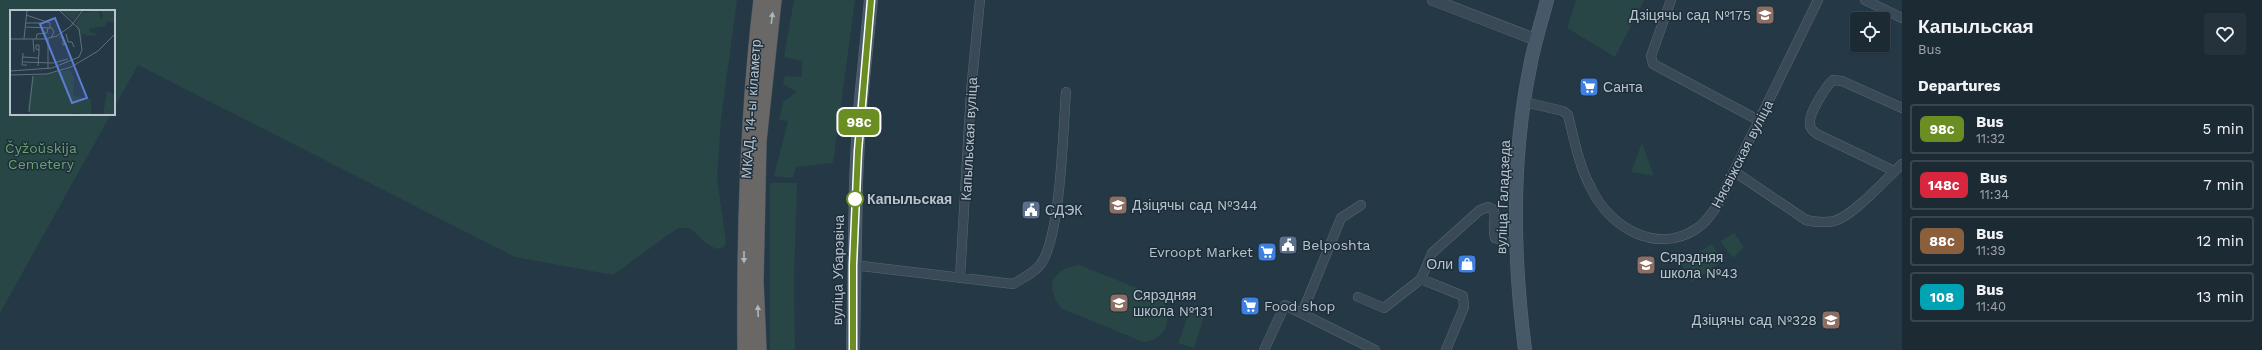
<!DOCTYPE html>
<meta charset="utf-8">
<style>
:root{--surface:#1c2a34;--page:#25323c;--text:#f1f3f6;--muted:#a0a7ac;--line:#3a464f}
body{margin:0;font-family:"Work Sans",sans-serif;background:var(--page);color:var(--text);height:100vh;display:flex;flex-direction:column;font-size:15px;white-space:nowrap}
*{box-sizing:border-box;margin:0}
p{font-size:13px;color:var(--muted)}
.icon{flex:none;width:22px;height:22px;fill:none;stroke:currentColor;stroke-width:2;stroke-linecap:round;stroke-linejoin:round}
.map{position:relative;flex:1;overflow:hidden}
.details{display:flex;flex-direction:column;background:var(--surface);width:360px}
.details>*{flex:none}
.badge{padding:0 8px;border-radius:6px;font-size:14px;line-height:26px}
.controls{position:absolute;left:1850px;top:12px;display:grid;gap:8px}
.controls a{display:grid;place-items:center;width:40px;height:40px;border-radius:4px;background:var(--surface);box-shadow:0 1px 3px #0004,0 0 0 1px var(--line);font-size:20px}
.map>.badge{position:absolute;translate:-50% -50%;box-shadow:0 0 0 2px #fff}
h2{padding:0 16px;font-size:15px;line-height:36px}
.round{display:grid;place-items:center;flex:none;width:42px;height:42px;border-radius:4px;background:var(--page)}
.headline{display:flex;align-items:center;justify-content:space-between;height:68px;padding:0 16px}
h1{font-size:19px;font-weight:800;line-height:30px}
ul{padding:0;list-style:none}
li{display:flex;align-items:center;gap:12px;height:50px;margin:0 8px 6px;padding:0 8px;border:2px solid var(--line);border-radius:4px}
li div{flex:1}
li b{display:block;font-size:15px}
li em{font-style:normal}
li .badge{min-width:44px;font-weight:700;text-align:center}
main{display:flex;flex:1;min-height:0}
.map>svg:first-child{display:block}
.green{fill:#274645}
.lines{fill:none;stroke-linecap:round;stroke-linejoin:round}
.minor-casing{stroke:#586772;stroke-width:10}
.tertiary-casing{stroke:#586772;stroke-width:12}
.secondary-casing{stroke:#586772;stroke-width:14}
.trunk-casing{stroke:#44545f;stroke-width:16}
.minor{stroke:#394955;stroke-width:9}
.tertiary{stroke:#394955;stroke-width:11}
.secondary{stroke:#475968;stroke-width:13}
.trunk{stroke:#696866;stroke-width:15}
.oneway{fill:#abb6be}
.line-casing{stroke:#fff;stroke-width:9}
.line{stroke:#6b8e23;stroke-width:6}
.stop-dot{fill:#fff;stroke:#6b8e23;stroke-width:2}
.labels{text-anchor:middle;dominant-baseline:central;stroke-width:3;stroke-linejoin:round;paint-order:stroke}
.poi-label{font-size:14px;fill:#b7c4ce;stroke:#1e2e3a;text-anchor:start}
.street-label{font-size:14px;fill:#b7c4ce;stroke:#1e2e3a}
.park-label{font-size:14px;fill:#6ca170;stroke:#1e2e3a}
.stop-label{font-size:14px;font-weight:bold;fill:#b7c4ce;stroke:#1e2e3a;text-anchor:start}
.inset-road{fill:none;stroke:#5f707c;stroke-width:1}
.view{fill:#5b7dd4;fill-opacity:0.15;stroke:#5b7dd4;stroke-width:2}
.inset-edge{fill:none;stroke:#b7c4ce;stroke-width:2}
</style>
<main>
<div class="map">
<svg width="1902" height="350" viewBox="0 0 1902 350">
<rect width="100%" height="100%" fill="#253846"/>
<path class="green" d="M0,0H737L721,119L717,177L726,242L724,247L716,249L706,243L690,228H678L613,275L515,257L138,65L114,108V11H11V114H111L0,313Z
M794,0H855L833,163L796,167L793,178L774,176L788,121L779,120L783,102L797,92L783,84L785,76L802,77V61L784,57Z
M1576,0H1644L1615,57L1567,28Z
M1642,143L1654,176L1631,172Z
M770,183H797L794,279L795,350H770Z
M1734,233L1744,247L1733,258L1720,241Z
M1712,244L1723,261L1692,282L1681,263Z
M1079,265L1162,298C1172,319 1169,339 1143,342L1061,308C1044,286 1052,269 1079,265Z
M1191,307L1206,312L1194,348L1178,343Z"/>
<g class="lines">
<g class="minor-casing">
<path id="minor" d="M1671,0L1651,56L1653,64L1760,121
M1865,0L1902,18
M1525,102L1563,111L1568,115C1574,139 1579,166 1591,188C1609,227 1656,255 1696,229C1706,223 1712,213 1718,204L1818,0
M1894,171L1817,134C1813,131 1809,128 1810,121C1810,112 1826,86 1833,80L1842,81L1902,108
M1735,172L1806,220C1815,222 1825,223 1834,221C1853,216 1886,179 1902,164
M853,265L1013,284C1021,279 1034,273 1040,265C1061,239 1063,129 1066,92
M960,278L971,91L980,0
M1421,279L1463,296L1464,307L1446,350
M1358,297L1384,308L1421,279L1432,253L1480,210L1488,207L1494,210C1496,219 1492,228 1495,238L1506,242H1517
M1302,313L1341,218L1361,205
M1264,350L1285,305L1375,350"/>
</g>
<g class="tertiary-casing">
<path id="tertiary" d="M1433,0L1537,40"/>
</g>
<g class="secondary-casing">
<path id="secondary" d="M853,350L856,182L859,120L871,0
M1525,350C1513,256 1511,155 1531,62C1535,41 1542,20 1547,0"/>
</g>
<g class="trunk-casing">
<path id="trunk" d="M745,350C744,232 747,118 761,0
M759,350L756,281L759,141L774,0"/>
</g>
<use href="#minor" class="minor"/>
<use href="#tertiary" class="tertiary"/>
<use href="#secondary" class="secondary"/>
<use href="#trunk" class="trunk"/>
</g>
<defs><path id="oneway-solid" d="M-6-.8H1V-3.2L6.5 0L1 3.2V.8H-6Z"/></defs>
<g class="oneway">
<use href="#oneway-solid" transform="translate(772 18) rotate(-83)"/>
<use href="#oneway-solid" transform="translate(744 257) rotate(90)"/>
<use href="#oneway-solid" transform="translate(758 311) rotate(-92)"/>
</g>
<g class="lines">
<g class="line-casing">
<path id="line" d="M853,350V265L858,151L871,0"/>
</g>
<use href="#line" class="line"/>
</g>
<defs>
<g id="school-square" transform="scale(1)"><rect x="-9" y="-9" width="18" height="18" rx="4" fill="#8d6e63" stroke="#1e2e3a"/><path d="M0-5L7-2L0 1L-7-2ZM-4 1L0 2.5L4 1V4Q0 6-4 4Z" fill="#fff"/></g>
<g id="supermarket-square" transform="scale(1)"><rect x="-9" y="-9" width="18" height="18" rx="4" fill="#3f7fe0" stroke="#1e2e3a"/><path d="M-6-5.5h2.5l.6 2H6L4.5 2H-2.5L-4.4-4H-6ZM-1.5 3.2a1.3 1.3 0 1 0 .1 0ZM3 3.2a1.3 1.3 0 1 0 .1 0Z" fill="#fff"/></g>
<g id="civic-square" transform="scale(1)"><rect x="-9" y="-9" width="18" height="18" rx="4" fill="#5c6f8a" stroke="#1e2e3a"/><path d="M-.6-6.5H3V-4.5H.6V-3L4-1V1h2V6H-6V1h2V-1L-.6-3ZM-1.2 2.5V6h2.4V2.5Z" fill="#fff"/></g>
<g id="shop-square" transform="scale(1)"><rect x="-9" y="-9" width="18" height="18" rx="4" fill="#3f7fe0" stroke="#1e2e3a"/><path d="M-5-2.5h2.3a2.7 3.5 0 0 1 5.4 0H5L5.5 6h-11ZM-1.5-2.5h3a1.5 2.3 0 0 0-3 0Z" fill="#fff"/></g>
</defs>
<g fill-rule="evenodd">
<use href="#school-square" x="1765" y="15"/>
<use href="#supermarket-square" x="1589" y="87"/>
<use href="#school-square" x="1118" y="205"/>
<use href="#civic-square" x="1031" y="210"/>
<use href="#civic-square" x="1288" y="245"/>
<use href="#supermarket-square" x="1267" y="252"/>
<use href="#shop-square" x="1467" y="264"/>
<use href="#school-square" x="1646" y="265"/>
<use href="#school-square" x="1119" y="303"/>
<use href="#supermarket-square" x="1250" y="306"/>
<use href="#school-square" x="1831" y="320"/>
</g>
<circle class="stop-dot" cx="855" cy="199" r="8"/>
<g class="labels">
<g class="poi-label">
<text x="1751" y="15" text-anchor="end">Дзіцячы сад №175</text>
<text x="1603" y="87">Санта</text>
<text x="1132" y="205">Дзіцячы сад №344</text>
<text x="1045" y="210">СДЭК</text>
<text x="1302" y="245">Belposhta</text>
<text x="1253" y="252" text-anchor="end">Evroopt Market</text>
<text x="1660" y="257">Сярэдняя<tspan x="1660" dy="16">школа №43</tspan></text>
<text x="1453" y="264" text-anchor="end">Оли</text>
<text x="1133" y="295">Сярэдняя<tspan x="1133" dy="16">школа №131</tspan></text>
<text x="1264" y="306">Food shop</text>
<text x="1817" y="320" text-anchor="end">Дзіцячы сад №328</text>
</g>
<g class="street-label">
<text transform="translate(751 109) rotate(-86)">МКАД, 14-ы кіламетр</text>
<text transform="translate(969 139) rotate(-87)">Капыльская вуліца</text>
<text transform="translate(1742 154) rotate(-63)">Нясвіжская вуліца</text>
<text transform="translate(1503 197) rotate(-88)">вуліца Галадзеда</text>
<text transform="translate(838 270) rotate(-89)">вуліца Убарэвіча</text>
</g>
<g class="park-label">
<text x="41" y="148">Čyžoŭskija<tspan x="41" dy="16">Cemetery</tspan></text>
</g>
<g class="stop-label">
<text x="867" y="199">Капыльская</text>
</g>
</g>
<g transform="translate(10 10)">
<rect width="105" height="105" fill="#253846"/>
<path d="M50,0H65L70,2L63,10ZM88,0L91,9L93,5L89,0H105V13L97,11L95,16L79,19V21L88,25L76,26L73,23L72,30L66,13L72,3ZM60,60L64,68L63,86L81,89V105L62,103L60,105H20V97L17,103L22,66ZM97,81L105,85V105H93Z" fill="#274645"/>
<path class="inset-road" d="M16,5L40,13V18M16,13H31M15,17L42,18L44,22L41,28M56,24L58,32H62L64,37M50,27H53V35L57,34M0,29H35L47,26L61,16L73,0M14,29L17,0M23,29L24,42M26,29L27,24L37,23L38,18M38,29V59M13,43L12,55H17M13,47L28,48M13,52L43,53L58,49M28,56L29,42V35H26V39L29,40M0,61L42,58L69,47L72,40L69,19L49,0M0,65L37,64L61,57L88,41L105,24M19,102L23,66"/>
<path class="view" d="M45,8L77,88L62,93L30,14Z"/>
<rect width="105" height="105" class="inset-edge"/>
</g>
</svg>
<div class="controls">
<a><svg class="icon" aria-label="locate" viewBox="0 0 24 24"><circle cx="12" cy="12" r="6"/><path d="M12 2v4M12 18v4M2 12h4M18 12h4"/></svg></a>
</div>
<b class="badge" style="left:859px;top:122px;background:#6b8e23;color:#fff">98с</b>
</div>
<section class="details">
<div class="headline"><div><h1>Капыльская</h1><p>Bus</p></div><a class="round"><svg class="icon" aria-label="heart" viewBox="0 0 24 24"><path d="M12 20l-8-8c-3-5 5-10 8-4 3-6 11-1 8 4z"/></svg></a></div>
<h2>Departures</h2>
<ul>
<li><span class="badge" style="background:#6b8e23;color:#fff">98с</span><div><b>Bus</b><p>11:32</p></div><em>5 min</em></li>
<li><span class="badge" style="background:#d7263d;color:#fff">148с</span><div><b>Bus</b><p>11:34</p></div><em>7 min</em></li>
<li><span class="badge" style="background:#8b5e3c;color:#fff">88с</span><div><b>Bus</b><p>11:39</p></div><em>12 min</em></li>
<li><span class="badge" style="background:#00a3b4;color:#fff">108</span><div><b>Bus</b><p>11:40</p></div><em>13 min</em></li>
</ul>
</section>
</main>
